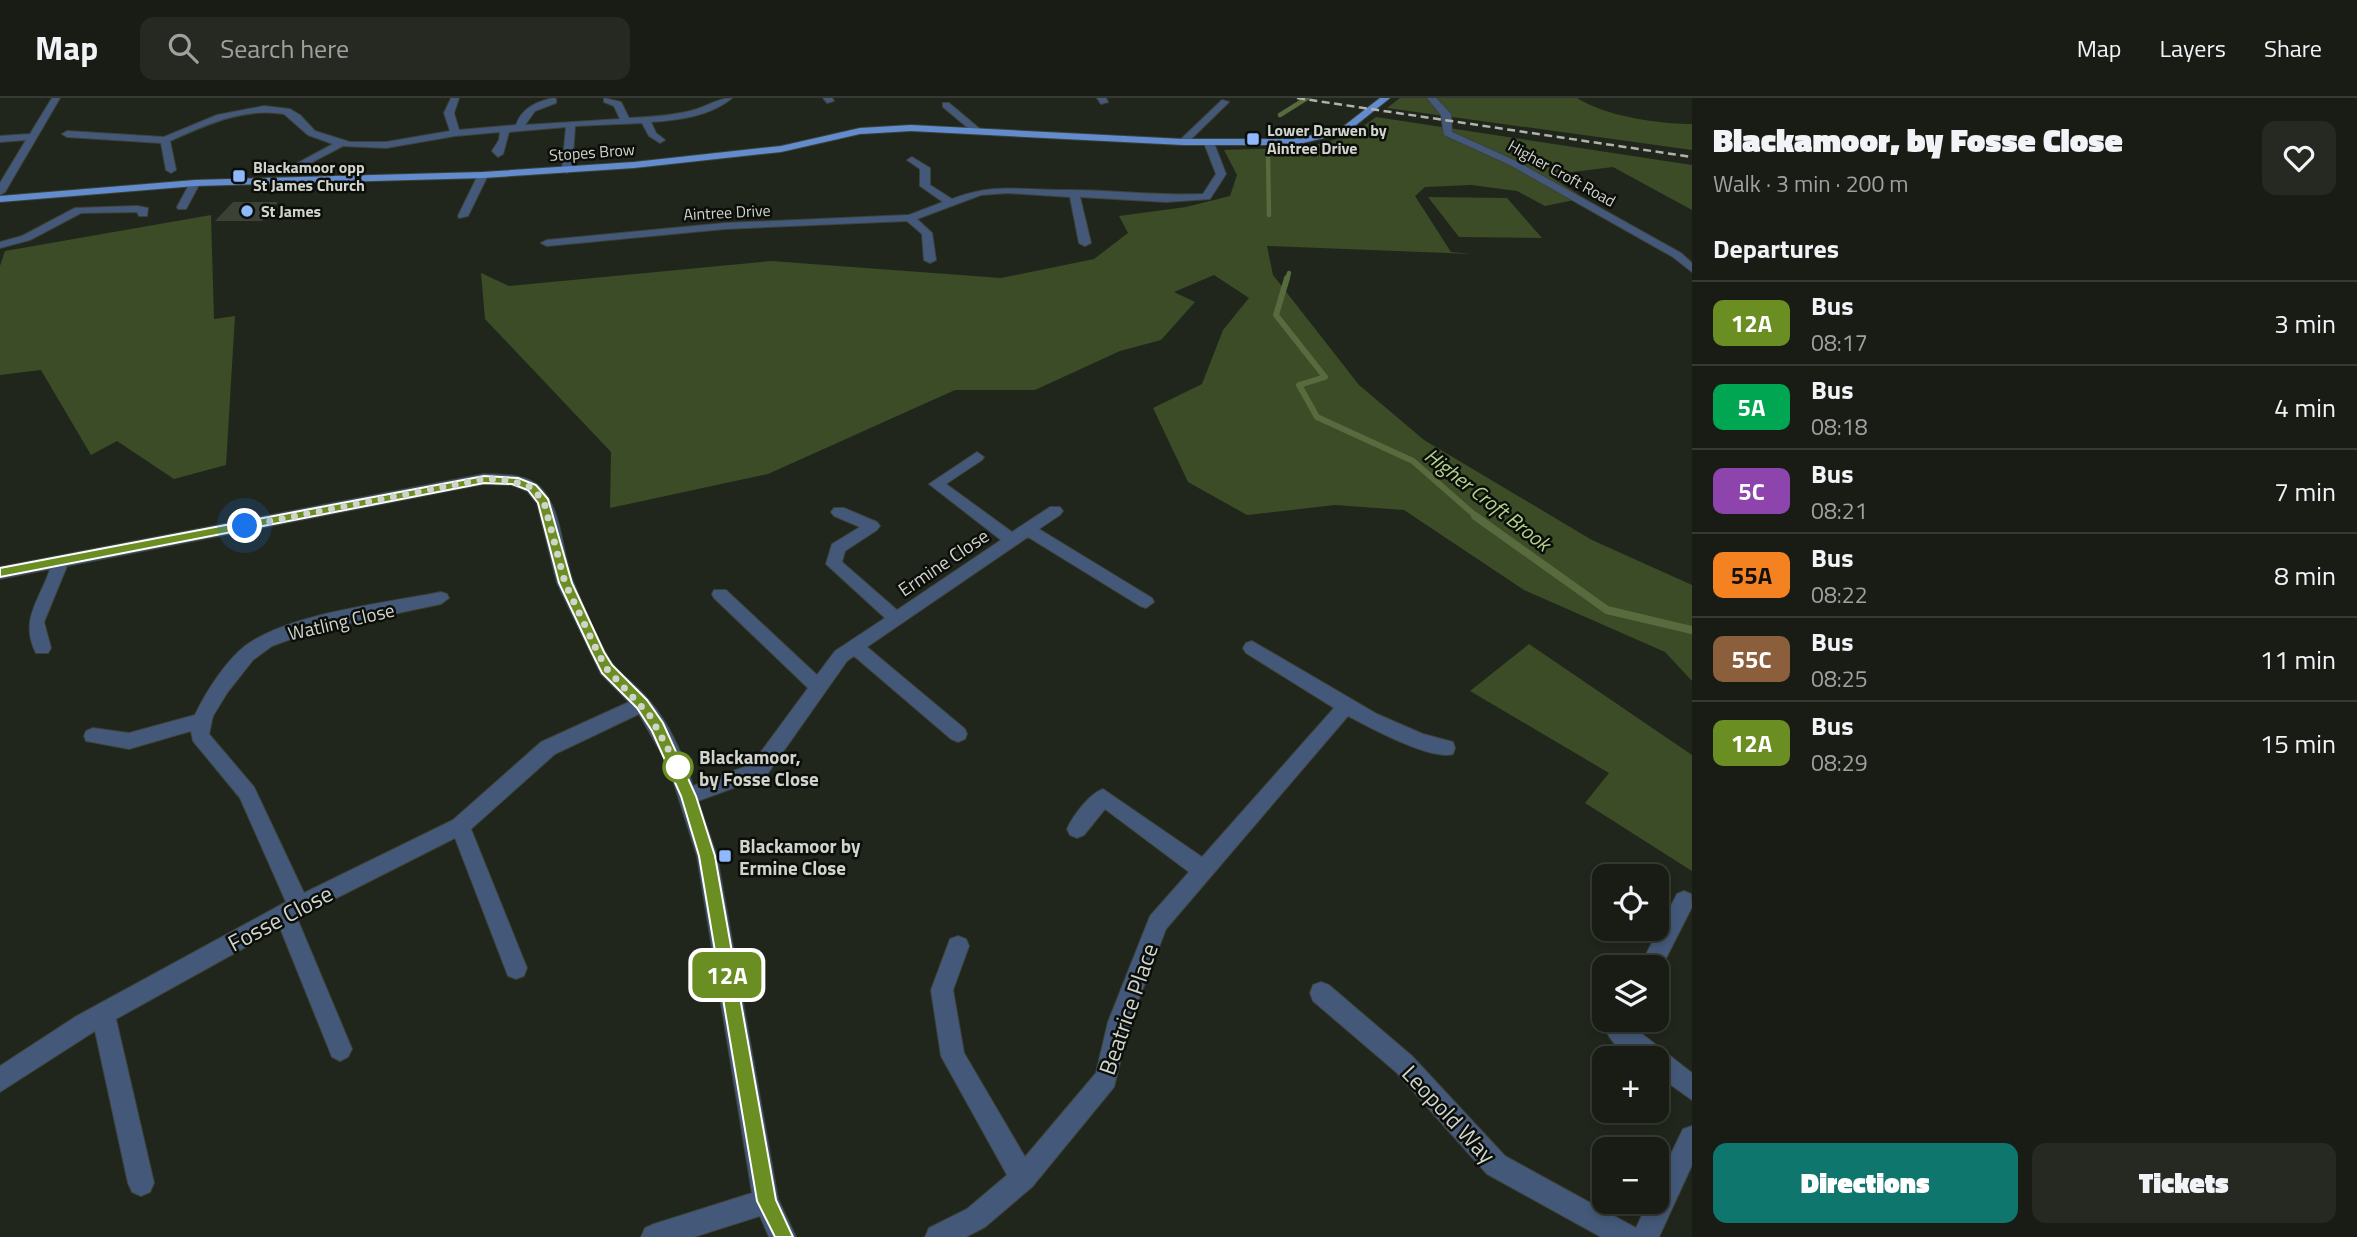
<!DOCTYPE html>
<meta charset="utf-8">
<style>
:root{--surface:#191c15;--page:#262922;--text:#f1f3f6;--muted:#9fa1a0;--line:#373a34;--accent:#0f766e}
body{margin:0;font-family:"Titillium Web",sans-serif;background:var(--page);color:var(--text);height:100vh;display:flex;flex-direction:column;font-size:26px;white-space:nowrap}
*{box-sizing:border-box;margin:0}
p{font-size:23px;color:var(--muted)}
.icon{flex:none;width:38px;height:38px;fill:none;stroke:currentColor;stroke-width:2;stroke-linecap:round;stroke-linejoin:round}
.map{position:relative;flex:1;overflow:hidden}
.side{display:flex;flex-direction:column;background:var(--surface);width:665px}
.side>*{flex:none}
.badge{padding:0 14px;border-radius:10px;font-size:24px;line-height:46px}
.controls{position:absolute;left:1592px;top:766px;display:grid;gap:14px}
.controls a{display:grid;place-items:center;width:77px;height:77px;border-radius:14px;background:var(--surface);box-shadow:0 4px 10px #0003,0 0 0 2px var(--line);font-size:35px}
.you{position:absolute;width:35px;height:35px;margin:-18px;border:5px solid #fff;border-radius:50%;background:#1a73e8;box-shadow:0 0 0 10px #1a73e833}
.map>.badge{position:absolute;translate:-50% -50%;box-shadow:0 0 0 4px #fff}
h2{padding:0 21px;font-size:26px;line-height:63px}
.round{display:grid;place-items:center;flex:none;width:74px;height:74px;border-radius:14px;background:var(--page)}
.overview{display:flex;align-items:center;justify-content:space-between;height:119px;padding:0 21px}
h1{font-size:33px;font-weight:800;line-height:52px}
.action{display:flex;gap:14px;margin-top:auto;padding:14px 21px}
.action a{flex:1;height:80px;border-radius:14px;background:var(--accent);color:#fff;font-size:28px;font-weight:800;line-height:80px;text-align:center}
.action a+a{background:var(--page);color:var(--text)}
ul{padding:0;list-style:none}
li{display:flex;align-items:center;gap:21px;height:84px;padding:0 21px;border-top:2px solid var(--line)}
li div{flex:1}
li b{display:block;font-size:26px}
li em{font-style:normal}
li .badge{min-width:77px;font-weight:700;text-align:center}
header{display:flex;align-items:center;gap:42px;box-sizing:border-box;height:98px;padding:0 35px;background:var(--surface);border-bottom:2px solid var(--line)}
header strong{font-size:33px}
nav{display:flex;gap:38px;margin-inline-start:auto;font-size:24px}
.search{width:490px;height:63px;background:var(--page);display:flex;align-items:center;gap:18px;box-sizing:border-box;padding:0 24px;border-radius:14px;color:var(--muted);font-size:26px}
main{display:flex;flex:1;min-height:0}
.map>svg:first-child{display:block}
.green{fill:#3b4c26}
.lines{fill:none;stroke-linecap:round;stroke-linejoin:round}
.stream-far2{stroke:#576b3e;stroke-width:4.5}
.stream-far1{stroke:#576b3e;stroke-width:6}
.stream{stroke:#576b3e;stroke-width:8}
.building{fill:#3c4136}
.minor-casing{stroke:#3d4238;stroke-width:2}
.major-casing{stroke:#3d4238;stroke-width:2}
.minor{fill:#445979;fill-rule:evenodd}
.major{fill:#628cce;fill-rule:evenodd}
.rail{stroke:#afb3ab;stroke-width:2.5;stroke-dasharray:8 4.5;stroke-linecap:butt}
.line{fill:#6b8e23;stroke:#fff;stroke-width:2}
.walk{stroke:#d0d4cd;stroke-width:7;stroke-dasharray:0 12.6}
.poi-dot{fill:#8eb9fc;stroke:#0c0e0a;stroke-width:2.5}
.stop-dot{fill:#fff;stroke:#6b8e23;stroke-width:3.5}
.labels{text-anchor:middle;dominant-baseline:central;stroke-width:5;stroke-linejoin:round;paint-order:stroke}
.far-poi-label{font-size:16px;font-weight:bold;fill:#d0d4cd;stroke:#0c0e0a;text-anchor:start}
.far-street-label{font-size:16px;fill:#d0d4cd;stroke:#0c0e0a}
.street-label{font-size:19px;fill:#d0d4cd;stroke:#0c0e0a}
.stop-label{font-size:19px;font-weight:bold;fill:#d0d4cd;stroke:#0c0e0a;text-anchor:start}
.poi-label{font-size:19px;font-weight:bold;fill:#d0d4cd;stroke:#0c0e0a;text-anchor:start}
.water-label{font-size:21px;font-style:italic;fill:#b2d28b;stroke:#0c0e0a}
.near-street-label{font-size:23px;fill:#d0d4cd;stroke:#0c0e0a}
</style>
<header>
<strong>Map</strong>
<div class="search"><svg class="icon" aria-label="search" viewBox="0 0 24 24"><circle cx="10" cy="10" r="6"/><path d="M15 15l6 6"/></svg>Search here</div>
<nav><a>Map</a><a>Layers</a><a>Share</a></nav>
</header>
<main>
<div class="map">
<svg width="1692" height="1139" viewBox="0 0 1692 1139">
<rect width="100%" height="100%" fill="#21261c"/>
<path class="green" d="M1400,0H1577C1605,18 1658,26 1692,26V52L1387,10Z
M1376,19L1692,67V112L1613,69L1548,77L1584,100L1545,108L1517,93L1471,87L1425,89L1415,98L1451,154L1472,156L1267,148L1273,177L1359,287L1424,342L1592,442L1692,487V583L1665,554L1524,492L1404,412L1335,407L1247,417L1188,384L1153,310L1202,286L1223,232L1249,200L1214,177L1174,194L1195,204L1161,242L1120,253L1035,292H955L768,376L610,410L611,354L485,221L481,175L509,188L771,163L1001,180L1094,161L1128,135L1119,118L1186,109L1230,98L1237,77L1224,52C1282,49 1328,57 1376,19Z
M1428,99L1507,100L1542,140L1459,139Z
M211,117L214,221L235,218L226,367L174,381L117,343L91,357L41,272L0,277V168L5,153Z
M1529,546L1692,657V773L1585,705L1609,675L1470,593Z"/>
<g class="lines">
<path class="stream-far2" d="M1280,17L1307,0
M1268,58L1269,117
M1287,182L1289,175"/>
<path class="stream-far1" d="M1287,180L1276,217L1325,279L1299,287L1317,319L1413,363L1478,420"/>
<path class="stream" d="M1475,418L1607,512L1692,532"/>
</g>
<path class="building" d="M233,104H278L262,123H215Z"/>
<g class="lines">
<g class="minor-casing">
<path id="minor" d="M52,0H60L5,94L0,97V85L26,42L0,44V38L30,36Z
M451,0H459L454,15L459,32L516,27C522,10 536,4 553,0L556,1V5L535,13L525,27L620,21L614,8L604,4V0L621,4L629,20C649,19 670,18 690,13C705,10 717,0 732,0C711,18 679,22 651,24L656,35L665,42L660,45L649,38L642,25L575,28L572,72L567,75L562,72L566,29L509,34L503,56L498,59L492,53L499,42L500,34L455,38L386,50L343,48L299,71L296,70V66L333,46L308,37L284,16C244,9 206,27 170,43L176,72L171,75L166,72L161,45L67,39L62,36L67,33L164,39L217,17L264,8L290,11L300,17L315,33L350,44H386L450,33L444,15Z
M823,0H832L834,3L827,5Z
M1097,0H1106L1108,4L1101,6Z
M1427,0H1436L1451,16L1452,34L1516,63L1681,155L1692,165V174L1673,159L1510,67L1444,37L1441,17Z
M1222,2L1229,4L1186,46H1180V42Z
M943,5H949L980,31V35H974L943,9Z
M1209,42L1214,45L1226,76L1210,101L1166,104L1080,99L1091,145L1085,148L1079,145L1070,99L1008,95L981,97L917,121L932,135L936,162L930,165L924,162L922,136L907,123L725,131L547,148L541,145L547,142L725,125L909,117L943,104L920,88V71L907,62L912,59L930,70V87L952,101C996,84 1023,93 1068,92C1113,92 1158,98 1203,96L1216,76L1204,45Z
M479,75L488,77L468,118L459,120L458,118Z
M191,83L200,85L186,111H178L177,109Z
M137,108L148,110L147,118H139L137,114L81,115L30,142L0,150V144L22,138L75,110Z
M977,354L984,359L982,362L946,386L1012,434L1050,409H1060L1063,413L1060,417L1039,431L1152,500L1154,504L1146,510L1140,508L1028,439L867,549L965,631L967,636L965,641L958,644L951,641L854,558L847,563L766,678L698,703L717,758L778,1101L796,1139H769L760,1118L694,1139H641L645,1130L654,1126L752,1095L697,758L668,667L639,616L555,656L471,731L527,870L524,878L516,881L508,878L455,740L297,820L352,951L348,959L340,963L332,959L280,830L116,921L154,1085L150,1094L141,1098L132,1094L128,1085L95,933L0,994V968L75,919L286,804L240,700L193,643L191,633L129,651L86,643L84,638L86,633L93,630L129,635L195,617C206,594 225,564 245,548C289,515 387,505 441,494L447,496L449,500L441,506L313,533L272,548L253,562L227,595L213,618L209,636L254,689L304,795L453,722L541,644L629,604L601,576L557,485L537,405L527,393L512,387L484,386L67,468L44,524L51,550L48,555H36C19,522 40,502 50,471L0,481V469L484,376C502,377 525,375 540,389C564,414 561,457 575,488C586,513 597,543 612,565C621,577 636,587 646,599C668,622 683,657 693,688L752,666L808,590L714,500L712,496L714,492H726L817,577L835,553L885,520L826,466L832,446L860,429L834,418L831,414L834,410H844L877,424L880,428L877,432L845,453L842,464L897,512L1001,442L929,386Z
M1252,543L1377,616L1423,636L1453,644L1455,650L1453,656C1431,663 1369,629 1348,618L1166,831L1130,924L1114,989L1032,1089L985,1129L966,1139H925L929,1130L967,1111L1007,1077L941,958L931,892L950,841L958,838L966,841L969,848L953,892L964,955L1025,1059L1096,975L1108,924L1150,818L1189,774L1105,711L1084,737L1077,740L1070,737L1067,731C1073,718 1089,696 1103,691L1202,759L1334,610L1246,555L1243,550L1246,545Z
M1684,793L1691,796L1692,809L1657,878V870H1639L1677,796Z
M1321,884L1329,887L1412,958L1505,1058L1636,1130L1648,1104H1657V1085L1683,1031L1692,1028V1067L1659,1139H1601L1487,1076L1396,974L1313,903L1310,895L1313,887Z
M1611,922H1634L1632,928L1692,975V1002L1657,977V961C1636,961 1615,954 1606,932Z"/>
</g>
<g class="major-casing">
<path id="major" d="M1380,0H1390L1346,35L1294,47H1183L911,33L860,36L781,54L634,70L483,80L195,88L0,104V98L195,82L483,74L634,64L781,48L860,30L911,27L1183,41H1294L1340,31Z"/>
</g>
<use href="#minor" class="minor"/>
<use href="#major" class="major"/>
<path class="rail" d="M1297,0L1692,59"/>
</g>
<path class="line" d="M484,378L518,380L536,387L548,401L572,485L604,554L612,567L647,602L663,625L696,698L715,758L776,1102L793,1139H775L757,1103L699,758L681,698L652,633L637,610L602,575L592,555L559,485L538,405L528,392L512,386L484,385L0,479V470Z"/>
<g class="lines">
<path class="walk" d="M245,428L484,381H499L524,386L532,390L544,404L565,485L598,555L607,571L650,618L678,669"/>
</g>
<g class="poi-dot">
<rect x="1246" y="34" width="14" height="14" rx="3.5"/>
<rect x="232" y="71" width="14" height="14" rx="3.5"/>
<circle cx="247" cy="113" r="7"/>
<rect x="718" y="751" width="14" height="14" rx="3.5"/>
</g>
<circle class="stop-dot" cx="678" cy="669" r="14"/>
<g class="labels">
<g class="far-poi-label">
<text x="1267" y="32">Lower Darwen by<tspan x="1267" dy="18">Aintree Drive</tspan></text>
<text x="253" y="69">Blackamoor opp<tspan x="253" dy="18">St James Church</tspan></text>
<text x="261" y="113">St James</text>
</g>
<g class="far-street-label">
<text transform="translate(592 54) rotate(-4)">Stopes Brow</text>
<text transform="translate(1562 75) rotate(29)">Higher Croft Road</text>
<text transform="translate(727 114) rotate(-3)">Aintree Drive</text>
</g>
<g class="street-label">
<text transform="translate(943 464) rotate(-34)">Ermine Close</text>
<text transform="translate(341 523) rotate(-13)">Watling Close</text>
</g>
<g class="stop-label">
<text x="699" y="658">Blackamoor,<tspan x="699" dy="22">by Fosse Close</tspan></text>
</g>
<g class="poi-label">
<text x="739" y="747">Blackamoor by<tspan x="739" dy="22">Ermine Close</tspan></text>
</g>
<g class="water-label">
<text transform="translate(1488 401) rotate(38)">Higher Croft Brook</text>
</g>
<g class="near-street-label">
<text transform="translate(280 820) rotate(-28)">Fosse Close</text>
<text transform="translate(1128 911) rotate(-71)">Beatrice Place</text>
<text transform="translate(1449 1016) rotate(47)">Leopold Way</text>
</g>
</g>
</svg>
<div class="controls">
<a><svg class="icon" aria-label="locate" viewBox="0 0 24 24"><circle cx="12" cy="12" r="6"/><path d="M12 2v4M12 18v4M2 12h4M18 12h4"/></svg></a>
<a><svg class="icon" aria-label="layers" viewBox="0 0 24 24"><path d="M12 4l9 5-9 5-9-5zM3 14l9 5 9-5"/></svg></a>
<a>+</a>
<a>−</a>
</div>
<div class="you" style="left:245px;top:428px"></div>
<b class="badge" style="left:727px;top:877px;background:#6b8e23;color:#fff">12A</b>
</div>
<section class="side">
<div class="overview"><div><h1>Blackamoor, by Fosse Close</h1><p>Walk · 3 min · 200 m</p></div><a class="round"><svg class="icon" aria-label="heart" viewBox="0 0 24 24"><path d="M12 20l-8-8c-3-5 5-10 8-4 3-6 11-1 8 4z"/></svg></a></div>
<h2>Departures</h2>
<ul>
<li><span class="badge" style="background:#6b8e23;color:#fff">12A</span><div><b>Bus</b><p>08:17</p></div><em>3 min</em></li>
<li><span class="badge" style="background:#00a651;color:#fff">5A</span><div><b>Bus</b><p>08:18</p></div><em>4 min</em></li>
<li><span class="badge" style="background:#8e44ad;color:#fff">5C</span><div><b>Bus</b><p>08:21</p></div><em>7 min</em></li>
<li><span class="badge" style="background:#f58220;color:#111">55A</span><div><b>Bus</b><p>08:22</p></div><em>8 min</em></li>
<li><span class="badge" style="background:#8b5e3c;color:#fff">55C</span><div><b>Bus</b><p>08:25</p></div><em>11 min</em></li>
<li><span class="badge" style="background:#6b8e23;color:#fff">12A</span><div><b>Bus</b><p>08:29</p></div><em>15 min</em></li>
</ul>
<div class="action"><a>Directions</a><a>Tickets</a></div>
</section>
</main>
